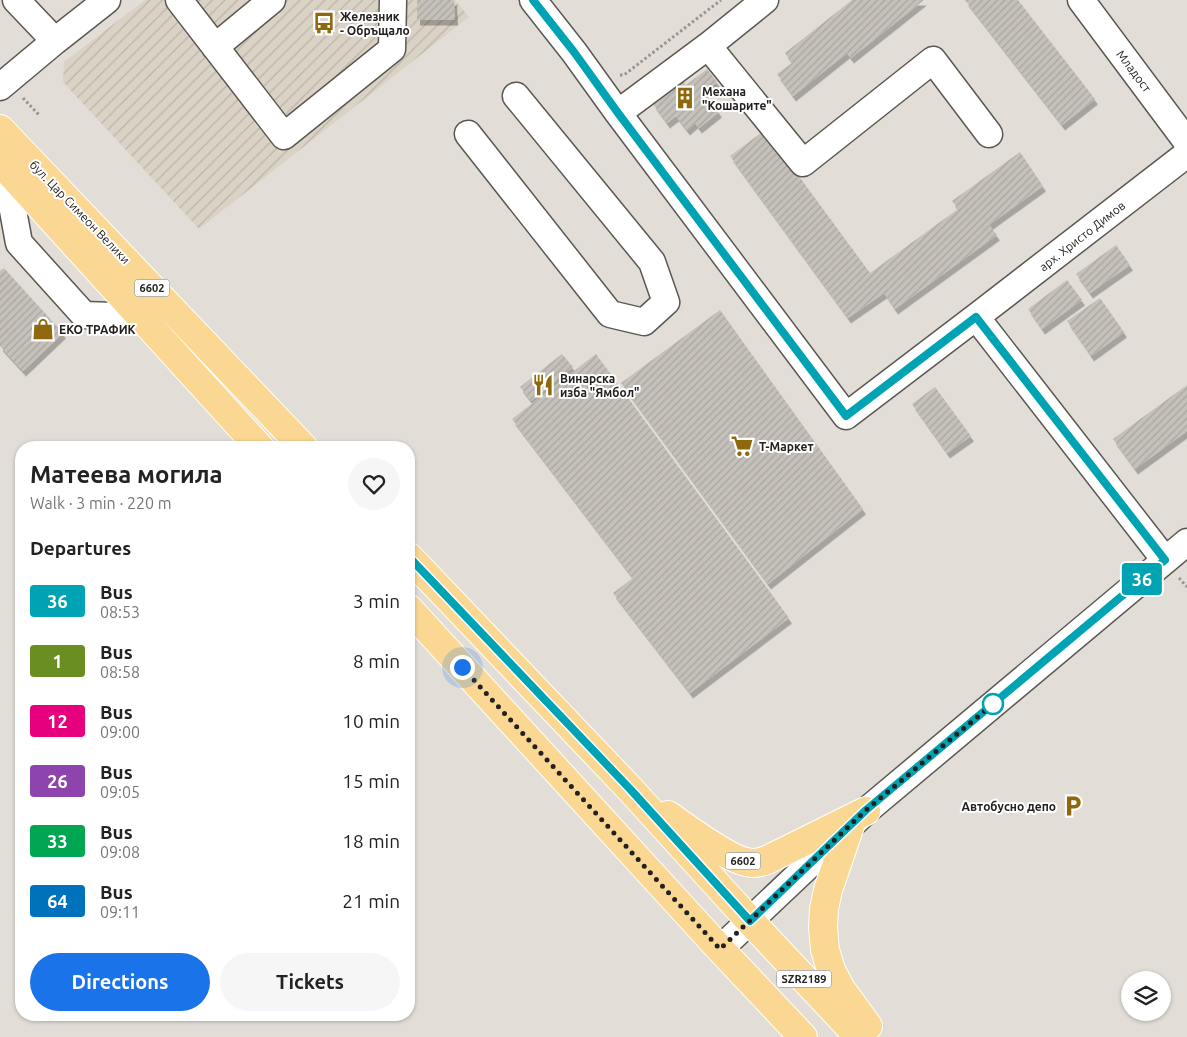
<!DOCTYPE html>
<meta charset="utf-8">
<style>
:root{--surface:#fff;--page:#f6f6f6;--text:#222;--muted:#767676;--accent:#1a73e8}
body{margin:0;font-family:Ubuntu,sans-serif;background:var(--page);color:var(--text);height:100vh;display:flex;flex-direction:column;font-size:19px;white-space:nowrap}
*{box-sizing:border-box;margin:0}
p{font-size:16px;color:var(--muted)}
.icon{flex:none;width:28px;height:28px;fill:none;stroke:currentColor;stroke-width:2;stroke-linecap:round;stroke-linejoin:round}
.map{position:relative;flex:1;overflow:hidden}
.drawer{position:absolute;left:15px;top:441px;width:400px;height:580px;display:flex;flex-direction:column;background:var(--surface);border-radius:20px;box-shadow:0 1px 4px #0004}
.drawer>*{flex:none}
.badge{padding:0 10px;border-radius:4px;font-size:18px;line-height:32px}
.tools{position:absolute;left:1121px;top:971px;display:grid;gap:10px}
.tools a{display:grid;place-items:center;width:50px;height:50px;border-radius:50%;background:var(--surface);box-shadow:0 1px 4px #0004;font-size:25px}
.you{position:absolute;width:25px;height:25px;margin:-12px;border:4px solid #fff;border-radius:50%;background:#1a73e8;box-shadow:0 0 0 8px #1a73e833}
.map>.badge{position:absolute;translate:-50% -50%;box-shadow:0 0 0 2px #fff}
h2{padding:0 15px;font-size:19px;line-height:45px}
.round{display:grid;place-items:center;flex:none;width:52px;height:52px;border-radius:26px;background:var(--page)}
.overview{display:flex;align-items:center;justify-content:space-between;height:85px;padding:0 15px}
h1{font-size:24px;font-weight:600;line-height:38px}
.button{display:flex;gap:10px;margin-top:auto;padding:10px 15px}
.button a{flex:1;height:58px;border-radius:30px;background:var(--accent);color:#fff;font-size:20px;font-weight:600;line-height:58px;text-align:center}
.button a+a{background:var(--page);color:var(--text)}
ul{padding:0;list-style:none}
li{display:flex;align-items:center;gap:15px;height:60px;padding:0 15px}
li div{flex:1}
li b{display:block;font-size:19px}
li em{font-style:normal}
li .badge{min-width:55px;font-weight:700;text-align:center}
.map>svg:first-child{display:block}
.industrial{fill:url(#industrial-furrows)}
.building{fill:url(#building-hatch);filter:url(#shadow)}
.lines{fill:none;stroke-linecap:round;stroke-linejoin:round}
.minor-casing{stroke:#5b5852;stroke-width:29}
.major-casing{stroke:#fff;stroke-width:30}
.path{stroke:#98948f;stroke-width:3;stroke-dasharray:2.5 2.5;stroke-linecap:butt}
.minor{stroke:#fff;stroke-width:26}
.major{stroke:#fad893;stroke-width:28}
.line-casing{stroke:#fff;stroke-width:11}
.line{stroke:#00a3b4;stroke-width:8}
.walk{stroke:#23211f;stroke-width:5;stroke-dasharray:0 9}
.stop-dot{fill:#fff;stroke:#00a3b4;stroke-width:2.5}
.labels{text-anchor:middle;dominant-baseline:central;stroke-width:4;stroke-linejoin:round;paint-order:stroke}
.shield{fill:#fff;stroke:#656462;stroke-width:1}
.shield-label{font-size:11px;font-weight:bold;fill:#23211f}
.poi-label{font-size:12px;font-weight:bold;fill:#23211f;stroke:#fff;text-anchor:start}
.street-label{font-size:12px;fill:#23211f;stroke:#fff}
</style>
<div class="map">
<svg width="1187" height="1037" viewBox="0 0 1187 1037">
<defs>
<pattern id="industrial-furrows" width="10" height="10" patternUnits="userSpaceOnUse" patternTransform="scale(1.25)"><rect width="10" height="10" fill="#dad2c5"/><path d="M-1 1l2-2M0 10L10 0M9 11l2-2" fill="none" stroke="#bbb4a9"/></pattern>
<pattern id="building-hatch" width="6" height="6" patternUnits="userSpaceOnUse" patternTransform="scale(1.25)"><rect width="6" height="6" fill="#c5c1ba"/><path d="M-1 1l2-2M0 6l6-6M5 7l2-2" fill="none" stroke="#a9a69f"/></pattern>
<filter id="shadow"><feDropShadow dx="3" dy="5.5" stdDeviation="0" flood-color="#0004"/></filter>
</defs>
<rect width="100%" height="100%" fill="#e2ded7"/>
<path class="industrial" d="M145,0H455L469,17L199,229L63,82L64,62Z"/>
<path class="building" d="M417,0H454L455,20H417Z
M852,0H924L851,58L847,53L793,96L777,74L792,63L785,53Z
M965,0H1018L1095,99L1062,125Z
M707,69L717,82L704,92L719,112L699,128L695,123L687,130L676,116L667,123L653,104L683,81L686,85Z
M765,130L870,273L958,209L952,201L1020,152L1043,186L989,225L997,235L895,309L884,293L848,318L730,156Z
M1116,245L1130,265L1090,293L1076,274Z
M4,268L63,333L23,371L0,346V271Z
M1067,280L1082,300L1042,329L1028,309Z
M1100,298L1124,332L1091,356L1067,321Z
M720,310L863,509L768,584L621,383Z
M562,354L573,367L531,401L520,387Z
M596,354L789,618L690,693L613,593L633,578L512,419Z
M1187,385V431L1135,469L1113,439Z
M935,387L971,436L947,453L912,404Z"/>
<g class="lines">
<g class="minor-casing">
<path id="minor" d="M16,0L55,41
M179,0L284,136L392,49L393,0
M533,0L574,52L618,113L846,416L976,317L1187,154
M1081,0L1187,142
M708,46L803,163L933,60L989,134
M215,47L272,0
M0,87L55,41L107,0
M618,113L708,46L765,0
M468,134L610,314L644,322L666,302L652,262L516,96
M5,167L19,243L84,315L142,317
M976,317L1165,560
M720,949L866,811L1187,542"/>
</g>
<g class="major-casing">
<path id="major" d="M0,129L304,448
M0,162L260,448
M409,557L630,789L750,921L859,1037
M409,609L720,949L803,1037
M668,815C687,828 732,863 753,863C761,863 768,860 775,856L866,811
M850,826L828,890L824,909L823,928L825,950L831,970L841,989L868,1026"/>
</g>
<path class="path" d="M620,75H624L721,0
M23,98L40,116
M1179,578L1187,587"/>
<use href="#minor" class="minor"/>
<use href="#major" class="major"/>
</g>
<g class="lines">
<g class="line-casing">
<path id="line" d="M409,557L630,789L750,921L866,810L1165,560L976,317L846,416L618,113L574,52L533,0"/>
</g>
<use href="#line" class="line"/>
<path class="walk" d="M462,667L720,949L866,810L993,704"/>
</g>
<defs>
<g id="bus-bare" transform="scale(1.725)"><path d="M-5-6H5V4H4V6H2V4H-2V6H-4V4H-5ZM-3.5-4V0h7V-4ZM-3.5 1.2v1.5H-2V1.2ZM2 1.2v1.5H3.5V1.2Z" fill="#8f680e" stroke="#fff" stroke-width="2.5" paint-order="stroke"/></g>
<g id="building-bare" transform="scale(1.725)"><path d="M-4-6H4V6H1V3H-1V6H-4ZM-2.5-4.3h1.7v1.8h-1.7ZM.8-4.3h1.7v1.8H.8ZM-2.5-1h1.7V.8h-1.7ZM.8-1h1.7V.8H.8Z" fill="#8f680e" stroke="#fff" stroke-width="2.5" paint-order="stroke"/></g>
<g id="shop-bare" transform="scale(1.725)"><path d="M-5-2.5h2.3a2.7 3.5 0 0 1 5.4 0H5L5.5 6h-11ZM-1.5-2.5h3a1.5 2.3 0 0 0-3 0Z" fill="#8f680e" stroke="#fff" stroke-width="2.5" paint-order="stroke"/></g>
<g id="restaurant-bare" transform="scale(1.725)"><path d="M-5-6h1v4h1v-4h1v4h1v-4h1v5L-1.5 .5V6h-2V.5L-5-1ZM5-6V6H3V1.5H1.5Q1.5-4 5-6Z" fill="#8f680e" stroke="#fff" stroke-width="2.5" paint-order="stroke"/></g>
<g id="supermarket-bare" transform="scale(1.725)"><path d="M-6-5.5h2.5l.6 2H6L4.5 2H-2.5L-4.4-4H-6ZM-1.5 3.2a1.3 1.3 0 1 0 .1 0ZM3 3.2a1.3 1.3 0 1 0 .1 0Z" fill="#8f680e" stroke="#fff" stroke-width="2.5" paint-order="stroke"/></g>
<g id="parking-bare" transform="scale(1.725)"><path d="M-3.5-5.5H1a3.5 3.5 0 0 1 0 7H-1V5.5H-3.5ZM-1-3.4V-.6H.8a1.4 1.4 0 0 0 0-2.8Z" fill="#8f680e" stroke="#fff" stroke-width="2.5" paint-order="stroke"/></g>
</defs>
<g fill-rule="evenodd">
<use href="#bus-bare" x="324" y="23"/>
<use href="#building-bare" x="685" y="98"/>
<use href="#shop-bare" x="43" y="329"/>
<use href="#restaurant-bare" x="543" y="385"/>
<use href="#supermarket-bare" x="742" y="446"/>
<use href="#parking-bare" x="1073" y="806"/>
</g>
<circle class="stop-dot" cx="993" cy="704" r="10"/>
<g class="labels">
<g class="shield">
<rect x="134.5" y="279.5" width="35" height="17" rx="4"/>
<rect x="725.5" y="852.5" width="35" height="17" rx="4"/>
<rect x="776.5" y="970.5" width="55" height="17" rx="4"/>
</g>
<g class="shield-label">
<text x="152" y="288">6602</text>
<text x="743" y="861">6602</text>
<text x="804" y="979">SZR2189</text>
</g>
<g class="poi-label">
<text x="340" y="16">Железник<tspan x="340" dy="14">- Обръщало</tspan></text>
<text x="702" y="91">Механа<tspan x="702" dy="14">"Кошарите"</tspan></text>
<text x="59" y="329">ЕКО ТРАФИК</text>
<text x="560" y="378">Винарска<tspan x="560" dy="14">изба "Ямбол"</tspan></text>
<text x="759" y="446">Т-Маркет</text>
<text x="1056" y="806" text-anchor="end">Автобусно депо</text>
</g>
<g class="street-label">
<text transform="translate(1134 71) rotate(53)">Младост</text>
<text transform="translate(80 212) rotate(46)">бул. Цар Симеон Велики</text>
<text transform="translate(1082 236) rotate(-38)">арх. Христо Димов</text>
</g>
</g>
</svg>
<div class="tools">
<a><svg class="icon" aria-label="layers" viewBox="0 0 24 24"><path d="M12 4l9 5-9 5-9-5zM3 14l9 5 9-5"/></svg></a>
</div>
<div class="you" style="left:462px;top:667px"></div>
<b class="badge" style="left:1142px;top:579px;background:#00a3b4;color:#fff">36</b>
<section class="drawer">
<div class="overview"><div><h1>Матеева могила</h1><p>Walk · 3 min · 220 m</p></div><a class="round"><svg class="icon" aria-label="heart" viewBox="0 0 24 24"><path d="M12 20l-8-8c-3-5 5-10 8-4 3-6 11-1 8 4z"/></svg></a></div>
<h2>Departures</h2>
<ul>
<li><span class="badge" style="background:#00a3b4;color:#fff">36</span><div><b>Bus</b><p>08:53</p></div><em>3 min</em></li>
<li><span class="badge" style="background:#6b8e23;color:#fff">1</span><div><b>Bus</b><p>08:58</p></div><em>8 min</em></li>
<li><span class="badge" style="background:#e6007e;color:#fff">12</span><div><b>Bus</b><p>09:00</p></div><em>10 min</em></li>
<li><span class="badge" style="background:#8e44ad;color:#fff">26</span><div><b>Bus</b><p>09:05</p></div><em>15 min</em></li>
<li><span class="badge" style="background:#00a651;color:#fff">33</span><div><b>Bus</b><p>09:08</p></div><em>18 min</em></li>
<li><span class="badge" style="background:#0072bc;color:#fff">64</span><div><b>Bus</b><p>09:11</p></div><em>21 min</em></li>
</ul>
<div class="button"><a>Directions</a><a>Tickets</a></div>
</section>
</div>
